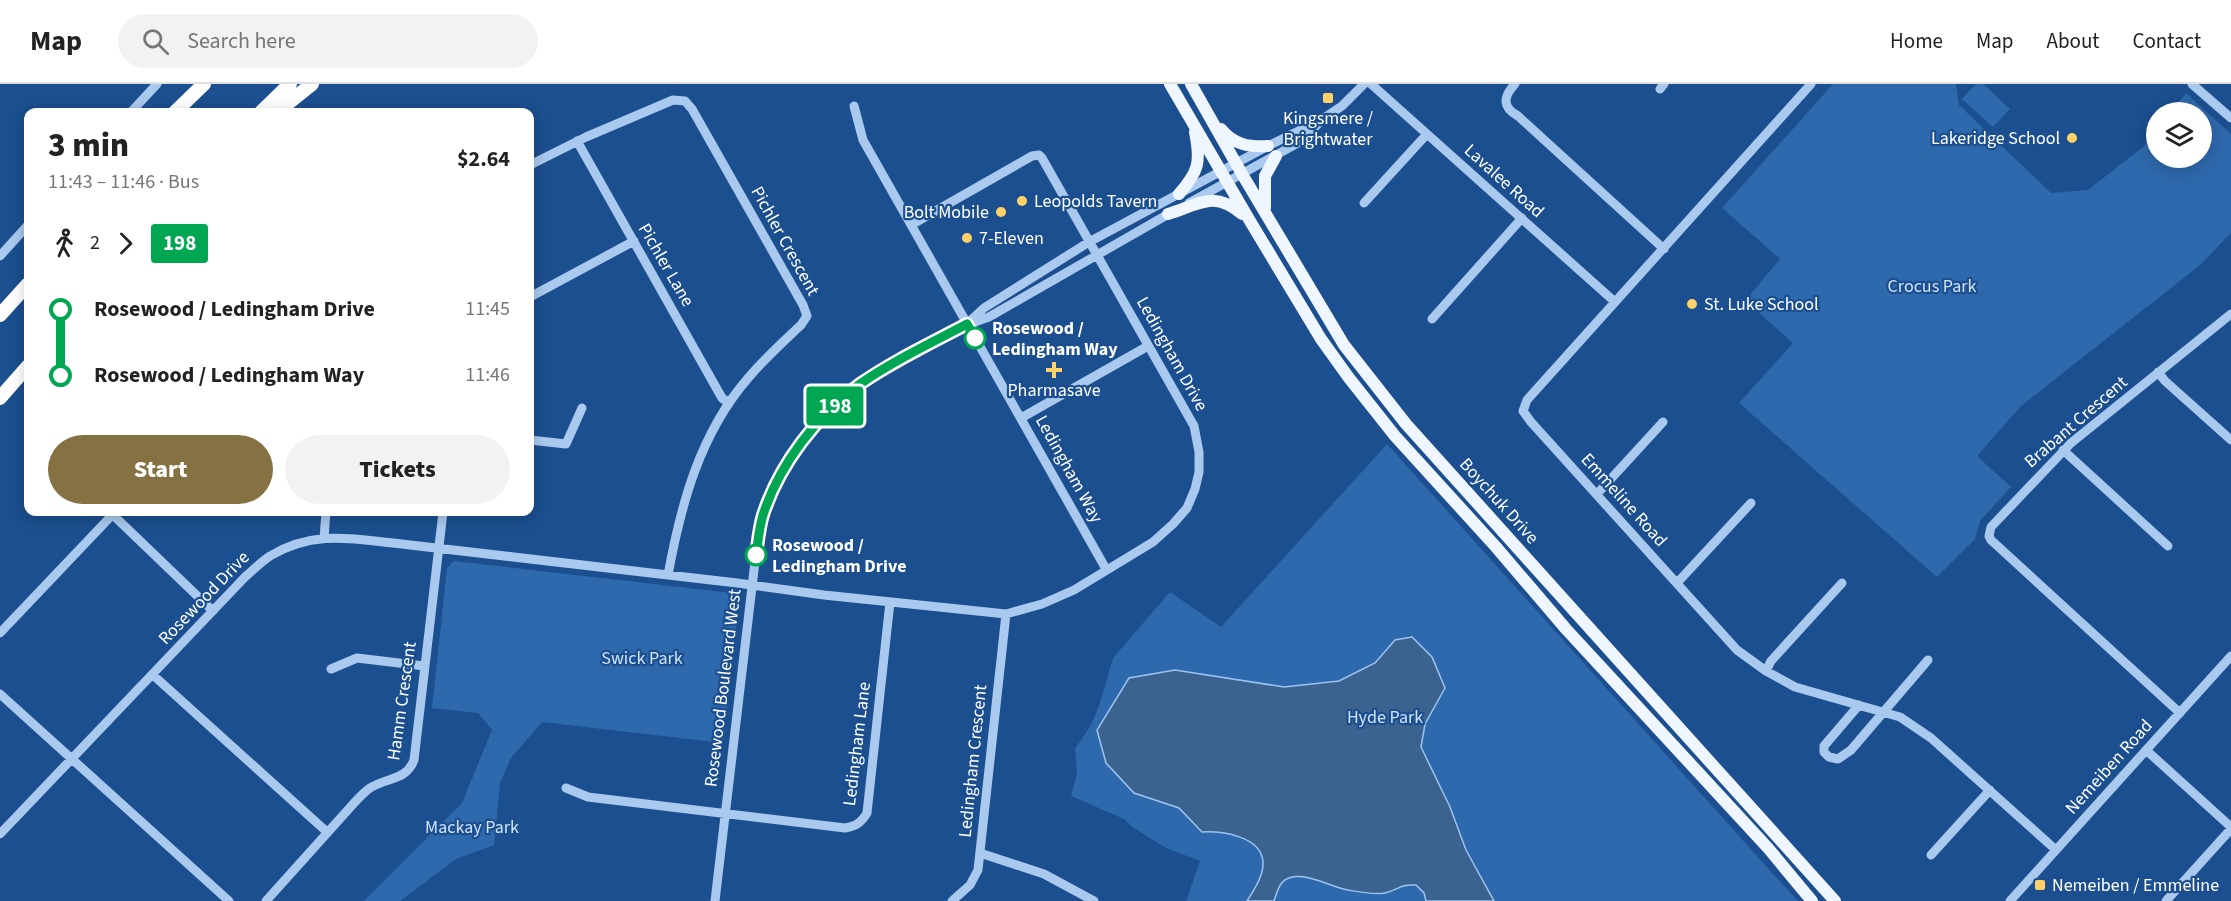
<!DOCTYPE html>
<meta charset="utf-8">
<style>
:root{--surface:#fff;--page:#f2f2f2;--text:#222;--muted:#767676;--line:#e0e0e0;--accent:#857141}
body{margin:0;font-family:"Source Sans 3",sans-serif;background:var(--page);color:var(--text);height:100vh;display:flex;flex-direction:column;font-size:22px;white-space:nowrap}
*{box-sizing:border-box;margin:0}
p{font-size:20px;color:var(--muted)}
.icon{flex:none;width:33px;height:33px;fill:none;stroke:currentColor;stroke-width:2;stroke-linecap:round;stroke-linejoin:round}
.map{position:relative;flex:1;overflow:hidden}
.details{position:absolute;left:24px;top:24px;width:510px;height:408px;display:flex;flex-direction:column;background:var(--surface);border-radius:12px;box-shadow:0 3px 15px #0003}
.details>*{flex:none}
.badge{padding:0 12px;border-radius:4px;font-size:21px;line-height:39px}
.fabs{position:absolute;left:2146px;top:18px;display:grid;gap:12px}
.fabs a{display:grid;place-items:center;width:66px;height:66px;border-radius:50%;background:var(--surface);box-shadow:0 3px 15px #0003;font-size:30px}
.map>.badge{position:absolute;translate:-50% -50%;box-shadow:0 0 0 3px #fff}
.legs{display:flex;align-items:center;gap:9px;height:66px;padding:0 24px;font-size:20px}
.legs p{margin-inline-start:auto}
.headline{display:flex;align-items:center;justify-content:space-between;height:102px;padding:0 24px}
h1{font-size:33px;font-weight:800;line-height:45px}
.action{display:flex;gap:12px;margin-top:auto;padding:12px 24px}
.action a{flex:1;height:69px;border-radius:36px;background:var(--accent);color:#fff;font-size:24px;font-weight:800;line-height:69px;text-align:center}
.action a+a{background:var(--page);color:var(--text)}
ul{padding:0 24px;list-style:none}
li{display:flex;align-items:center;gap:21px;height:66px;font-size:22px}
li i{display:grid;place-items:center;width:9px;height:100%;margin:0 8px;background:currentColor}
li i::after{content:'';width:15px;height:15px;margin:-8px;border:4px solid;border-radius:50%;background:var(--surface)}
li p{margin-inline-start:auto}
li:first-child i{background:linear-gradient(#0000 50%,currentColor 0)}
li:last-child i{background:linear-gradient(currentColor 50%,#0000 0)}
header{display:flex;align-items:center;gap:36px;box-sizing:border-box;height:84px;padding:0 30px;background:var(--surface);border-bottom:2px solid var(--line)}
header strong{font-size:28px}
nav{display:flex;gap:33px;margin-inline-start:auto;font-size:21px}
.search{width:420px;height:54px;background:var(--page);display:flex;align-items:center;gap:15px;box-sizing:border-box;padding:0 21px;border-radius:33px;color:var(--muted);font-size:22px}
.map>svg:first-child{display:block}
.green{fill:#2e69ad}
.water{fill:#3c6290;stroke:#9cc4f0;stroke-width:1.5}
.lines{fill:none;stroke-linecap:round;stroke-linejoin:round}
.minor{stroke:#a9c9ee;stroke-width:9}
.major{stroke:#f0f6ff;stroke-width:12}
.highway{stroke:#fff;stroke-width:14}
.line-1-casing{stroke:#fff;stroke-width:14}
.line-1{stroke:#00a651;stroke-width:9}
.poi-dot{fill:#ffd166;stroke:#1b4f8f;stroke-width:2}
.stop-1-dot{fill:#fff;stroke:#00a651;stroke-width:3}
.labels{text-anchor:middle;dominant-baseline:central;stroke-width:4.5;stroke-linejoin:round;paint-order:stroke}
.poi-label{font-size:18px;fill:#fff;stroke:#1b4f8f;text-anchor:start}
.street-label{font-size:18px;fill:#fff;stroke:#1b4f8f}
.park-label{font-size:18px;fill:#cfe3fa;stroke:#1b4f8f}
.stop-label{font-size:18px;font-weight:bold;fill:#fff;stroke:#1b4f8f;text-anchor:start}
</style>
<header>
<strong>Map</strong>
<div class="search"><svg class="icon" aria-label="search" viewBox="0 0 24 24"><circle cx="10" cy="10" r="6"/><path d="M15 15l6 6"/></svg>Search here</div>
<nav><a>Home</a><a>Map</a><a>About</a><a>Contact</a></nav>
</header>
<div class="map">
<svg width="2231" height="817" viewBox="0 0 2231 817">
<rect width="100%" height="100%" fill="#1b4f8f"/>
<path class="green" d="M1833,0H1956L1959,21L2051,109L2088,106L2143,63L2157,45V74H2202V28H2171L2186,9L2231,50V149L2199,182L2021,322L1977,372L2011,403L1980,437L1975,455L1937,493L1739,319L1793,259L1748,219L1749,212L1780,175L1722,124Z
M1976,0H1983L2010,25L1993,43L1962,15Z
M1387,360L1774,791L1798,817H1186L1200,777L1166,764L1134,744L1124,735L1071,712L1077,689L1075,665L1090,643L1100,619L1113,574L1170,508L1221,543Z
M454,477L732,509L737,512L739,520L723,659L542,638L511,674L500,699L494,761L456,775L400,817H364L462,719L492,646L478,629L432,624L447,484Z"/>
<path class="water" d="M1412,553L1432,573L1445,604L1425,640L1421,663L1450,723L1466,766L1494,817H1426L1424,809L1416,801C1399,800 1399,806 1385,809C1375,811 1359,808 1348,806C1330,803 1308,788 1289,794C1279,797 1277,809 1274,817H1247C1254,806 1264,791 1263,778C1261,752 1222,747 1202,748L1179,724L1134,709L1106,679L1097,646L1129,594L1175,586L1284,603L1339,597L1375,579L1395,556Z"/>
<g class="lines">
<path class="minor" d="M1371,0L1615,218
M1515,0C1503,13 1502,23 1518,32L1664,165
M1811,0L1527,316L1523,327L1531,338L1737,566L1766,587L1795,603L1900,633L1931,654L2056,766
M2192,0L2231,34
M1660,5L1664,0
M854,22L863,56L1106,485
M131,28L157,0
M577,57L722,314L729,319
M530,81L586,53L673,16L685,17L692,25L803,221L807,232L801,241C783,258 765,274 749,293C700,349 681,420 668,491
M1189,119L1305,55L1321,36
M1364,119L1427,50
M0,172L28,141
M530,213L634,157
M1432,235L1522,134
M970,237L984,224L1089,158L1268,62L1321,36L1342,22L1364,0
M2158,288L2165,297L2231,356
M1021,334L1148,262
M530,356L566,360L582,324
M2063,366L2168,462
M1597,410L1663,338
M112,430L213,527
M324,454L326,428
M1677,499L1751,419
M0,549L115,428
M331,585L357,574L424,582
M1766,587L1771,577L1842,499
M153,591L327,748
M0,610L229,817
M1859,621L1824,662V668L1829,673L1838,675L1851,666L1928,576
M2180,629L1991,456L1989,452L1991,443L2071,359L2231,230
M2146,666L2231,743
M566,704L588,713L845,744C856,742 861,739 867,729L890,518
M0,750L245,493C253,486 261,478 270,472C312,447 348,454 393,459L737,499L824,511L1006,530L1042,520L1074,506L1153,458L1173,440L1187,424L1195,405L1199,388V368L1194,342L1042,74L1039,71L1032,72L911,141
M980,769L1044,790L1094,817
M1931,771L1990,706
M266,817L355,718C360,713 364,708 370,704C387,693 406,697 414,676L443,428
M715,817L758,452C772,393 809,341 856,303C875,288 898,276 919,265C942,253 964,241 989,233L1172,128
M952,817L970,801L978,786L1006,530
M2010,817L2231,572
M2166,817L2231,745"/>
<path class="major" d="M1170,0L1250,137L1321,255L1349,294L1395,352L1496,463L1566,545L1768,764L1812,817
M1191,0L1242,90L1344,261L1406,340L1835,817
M1221,45C1234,61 1249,63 1268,62
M1179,110C1199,87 1201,78 1195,48
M1265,124V92L1276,72
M1168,130C1200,120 1214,106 1242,130"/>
<path class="highway" d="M175,28L204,0
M261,28L290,0
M277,28L312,0
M0,231L28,200
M0,314L28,282"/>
</g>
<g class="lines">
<g class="line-1-casing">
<path id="line-1" d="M756,471C758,458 759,444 763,431C779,381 817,331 860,300C893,277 931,259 967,240L975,254"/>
</g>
<use href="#line-1" class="line-1"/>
</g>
<g class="poi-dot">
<rect x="1322" y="8" width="12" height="12" rx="3"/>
<circle cx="2072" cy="54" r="6"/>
<circle cx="1022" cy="117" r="6"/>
<circle cx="1001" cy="128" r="6"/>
<circle cx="967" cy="154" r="6"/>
<circle cx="1692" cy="220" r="6"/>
<path d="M1051 277h6v6h6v6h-6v6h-6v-6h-6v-6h6z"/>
<rect x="2034" y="795" width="12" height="12" rx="3"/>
</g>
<g class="stop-1-dot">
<circle cx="975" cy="254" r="10"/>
<circle cx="756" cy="471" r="10"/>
</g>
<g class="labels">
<g class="poi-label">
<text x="1328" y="34" text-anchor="middle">Kingsmere /<tspan x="1328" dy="21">Brightwater</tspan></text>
<text x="2060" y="54" text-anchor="end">Lakeridge School</text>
<text x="1034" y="117">Leopolds Tavern</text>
<text x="989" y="128" text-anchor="end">Bolt Mobile</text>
<text x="979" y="154">7-Eleven</text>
<text x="1704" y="220">St. Luke School</text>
<text x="1054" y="306" text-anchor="middle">Pharmasave</text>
<text x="2052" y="801">Nemeiben / Emmeline</text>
</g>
<g class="street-label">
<text transform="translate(1504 97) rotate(42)">Lavalee Road</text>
<text transform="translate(785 157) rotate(61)">Pichler Crescent</text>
<text transform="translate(666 181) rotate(60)">Pichler Lane</text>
<text transform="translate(1172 270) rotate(61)">Ledingham Drive</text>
<text transform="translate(2076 338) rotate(-41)">Brabant Crescent</text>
<text transform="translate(1069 385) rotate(61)">Ledingham Way</text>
<text transform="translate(1624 416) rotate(48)">Emmeline Road</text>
<text transform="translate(1499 417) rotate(48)">Boychuk Drive</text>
<text transform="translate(204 514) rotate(-46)">Rosewood Drive</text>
<text transform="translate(723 604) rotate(-83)">Rosewood Boulevard West</text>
<text transform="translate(402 617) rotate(-82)">Hamm Crescent</text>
<text transform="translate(857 660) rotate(-83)">Ledingham Lane</text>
<text transform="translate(973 677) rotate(-84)">Ledingham Crescent</text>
<text transform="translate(2109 683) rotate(-48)">Nemeiben Road</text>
</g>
<g class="park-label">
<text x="1932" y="202">Crocus Park</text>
<text x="642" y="574">Swick Park</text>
<text x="1385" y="633">Hyde Park</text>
<text x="472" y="743">Mackay Park</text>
</g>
<g class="stop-label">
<text x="992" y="244">Rosewood /<tspan x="992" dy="21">Ledingham Way</tspan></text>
<text x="772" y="461">Rosewood /<tspan x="772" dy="21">Ledingham Drive</tspan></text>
</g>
</g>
</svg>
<div class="fabs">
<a><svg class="icon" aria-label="layers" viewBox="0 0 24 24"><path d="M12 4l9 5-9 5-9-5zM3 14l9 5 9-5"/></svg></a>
</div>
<b class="badge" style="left:835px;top:322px;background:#00a651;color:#fff">198</b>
<section class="details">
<div class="headline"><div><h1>3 min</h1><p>11:43 – 11:46 · Bus</p></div><b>$2.64</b></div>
<div class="legs"><svg class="icon" aria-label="walk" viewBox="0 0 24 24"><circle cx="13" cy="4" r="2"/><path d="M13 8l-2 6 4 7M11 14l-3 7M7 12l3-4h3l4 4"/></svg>2<svg class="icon" aria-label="forward" viewBox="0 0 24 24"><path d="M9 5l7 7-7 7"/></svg><b class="badge" style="background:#00a651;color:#fff">198</b></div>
<ul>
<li><i style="color:#00a651"></i><b>Rosewood / Ledingham Drive</b><p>11:45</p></li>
<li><i style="color:#00a651"></i><b>Rosewood / Ledingham Way</b><p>11:46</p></li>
</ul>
<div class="action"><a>Start</a><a>Tickets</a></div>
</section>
</div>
